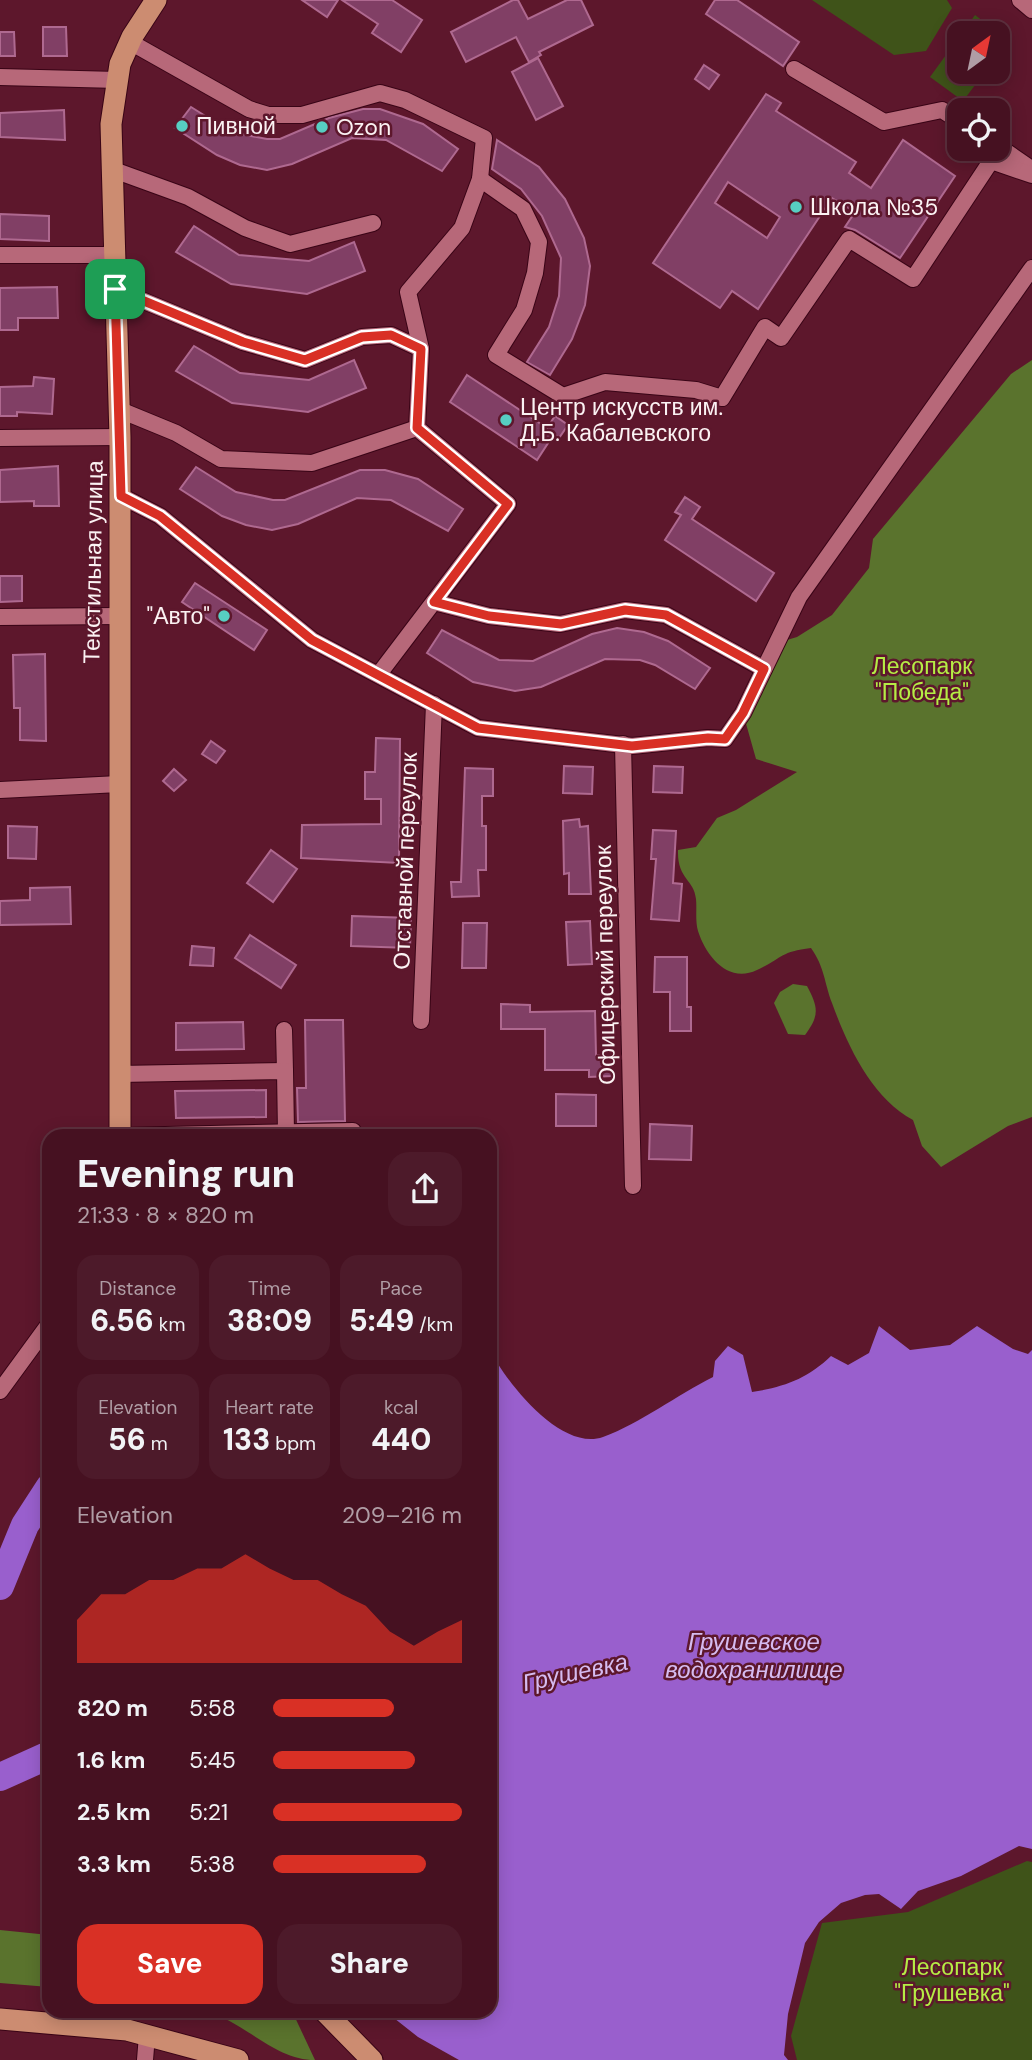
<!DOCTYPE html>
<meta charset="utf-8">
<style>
body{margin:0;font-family:"DM Sans",sans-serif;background:#4d1a2a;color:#f1f3f6;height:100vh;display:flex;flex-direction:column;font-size:26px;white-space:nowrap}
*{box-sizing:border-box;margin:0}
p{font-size:23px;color:#b09da5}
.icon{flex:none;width:38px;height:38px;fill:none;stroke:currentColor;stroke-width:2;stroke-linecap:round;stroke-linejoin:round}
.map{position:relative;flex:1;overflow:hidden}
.sheet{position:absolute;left:42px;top:1129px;width:455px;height:889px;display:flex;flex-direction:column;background:#461121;border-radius:21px;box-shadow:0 4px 18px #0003,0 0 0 2px #5e313f}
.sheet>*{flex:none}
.needle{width:46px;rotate:33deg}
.controls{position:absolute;left:947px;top:21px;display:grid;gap:14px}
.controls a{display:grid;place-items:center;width:63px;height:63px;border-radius:14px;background:#461121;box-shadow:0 4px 18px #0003,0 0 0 2px #5e313f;font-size:35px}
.pin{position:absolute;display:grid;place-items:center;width:60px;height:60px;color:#fff;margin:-30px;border-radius:14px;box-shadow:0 4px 10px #0006}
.round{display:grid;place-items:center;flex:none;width:74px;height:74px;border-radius:21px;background:#4d1a2a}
.overview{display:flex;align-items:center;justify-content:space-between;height:119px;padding:0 35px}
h1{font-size:38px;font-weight:800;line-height:52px}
.metrics{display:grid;grid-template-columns:repeat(3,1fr);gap:10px;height:119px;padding:7px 35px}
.metrics div{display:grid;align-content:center;border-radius:18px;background:#4d1a2a;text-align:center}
.metrics b{font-size:30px;font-weight:800}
.metrics small{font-size:19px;font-weight:400}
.metrics p{font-size:19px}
.chart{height:196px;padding:14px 35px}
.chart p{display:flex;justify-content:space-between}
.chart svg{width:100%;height:126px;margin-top:7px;fill:#d93025;opacity:.7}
.button{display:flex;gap:14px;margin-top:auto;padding:14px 35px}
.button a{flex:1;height:80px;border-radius:21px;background:#d93025;color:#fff;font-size:28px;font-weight:800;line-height:80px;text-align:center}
.button a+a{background:#4d1a2a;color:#f1f3f6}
ul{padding:0 35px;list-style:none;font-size:23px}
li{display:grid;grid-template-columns:112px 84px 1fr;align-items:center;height:52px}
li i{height:18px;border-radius:9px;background:#d93025}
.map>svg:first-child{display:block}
</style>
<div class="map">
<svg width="1032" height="2060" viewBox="0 0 1032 2060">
<rect width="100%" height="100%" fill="#5d172c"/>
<g fill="#3f5319">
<path d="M812,0H947L952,8L926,51L894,55Z"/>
<path d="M975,15L1008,40L998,55V33H962Z"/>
<path d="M959,37V72H985L963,101L930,77Z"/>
<path d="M1027,1861L1032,1862V2060H797L791,2036L822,1923L908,1912Z"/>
</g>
<g fill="#5a732d">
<path d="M1032,360V1117L1008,1126L941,1167L922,1146L913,1120C872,1098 848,1047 832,1003C824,982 825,968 811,948C779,952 783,958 757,970C728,984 706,956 698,931C695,921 697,909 696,899C694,879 677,879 678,850L696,847L717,818L736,810L797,772L756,759L743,713L777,643L797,637L832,615L869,568L873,539L1011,374Z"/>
<path d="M793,984L807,986C818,1007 820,1015 805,1035L788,1034L774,1003L780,992Z"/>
<path d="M0,1930L49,1935V1987L0,1983Z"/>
<path d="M205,2011H292L315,2060C274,2060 244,2021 205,2011Z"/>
</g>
<path fill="#995fcd" d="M879,1326L910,1350L950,1345L977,1326L1013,1349L1028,1354L1032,1350V1849L1019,1846L961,1876L918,1891L901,1909L879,1894L865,1895L841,1903L819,1922L805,1943L788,2014L784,2055L788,2060H459L418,2037L385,2011H490V1350C506,1382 561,1452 603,1437C641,1423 677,1395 713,1377L715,1361L728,1346L743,1355L752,1392C784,1387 807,1379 831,1356L848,1365L869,1353Z"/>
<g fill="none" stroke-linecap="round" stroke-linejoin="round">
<g stroke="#995fcd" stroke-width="28">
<path d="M0,1586L25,1525L49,1488"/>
<path d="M0,1777L49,1755"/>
</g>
</g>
<g fill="#813f65" stroke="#af6990" stroke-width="2" fill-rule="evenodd">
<path d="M302,0H338L327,17Z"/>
<path d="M342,0H392L422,20L401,52L372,33L378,24Z"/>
<path d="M513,0H518L528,19L567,0H581L593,25L539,52L541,55L529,62L516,37L466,62L451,32Z"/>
<path d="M715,0H737L799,42L783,66L706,14Z"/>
<path d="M43,27H66L67,56H43Z"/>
<path d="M0,32H14L15,56H0Z"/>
<path d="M538,58L563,106L536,120L512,72Z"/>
<path d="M704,65L719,75L709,89L695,79Z"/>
<path d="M766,94L781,103L776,111L856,162L849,173L871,188L903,140L955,176L900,258L855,230L845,227L855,212L832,198L758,309L732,291L720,308L653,263ZM728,182L780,217L767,238L715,203Z"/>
<path d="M191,107L231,132L267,139H280L329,118L363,109H380L423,124L458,149L442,171L386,140L352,138L292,164L267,170L240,165L217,155L175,128Z"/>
<path d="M64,110L65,140L0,137V113Z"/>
<path d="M497,140L539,167L565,199L584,238L590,266L585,305L572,339L550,375L527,362L549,327L559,296L561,258L542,216L521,189L492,169Z"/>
<path d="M0,214L49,216V241L0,239Z"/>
<path d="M194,226L239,255L309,261L354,242L365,271L307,294L231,284L176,252Z"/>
<path d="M57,287L58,318H18V330H0V288Z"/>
<path d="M194,346L240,373L309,380L354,360L366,388L308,412L232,403L176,371Z"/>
<path d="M467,375L547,428L555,416L568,425L559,438L554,434L537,460L450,402Z"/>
<path d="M34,377L54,379L52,414L17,412V416H0V387L33,386Z"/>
<path d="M58,466L59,506H34V501L0,502V470Z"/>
<path d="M196,467L236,492L273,500H285L360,470H385L418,479L463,509L448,531L391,500L357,498L298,524L272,530L246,525L222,516L180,489Z"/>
<path d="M685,497L700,507L692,519L774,573L756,601L665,540L681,515L675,512Z"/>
<path d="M0,576H22V601L0,602Z"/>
<path d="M195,583L267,630L254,650L182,602Z"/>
<path d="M617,628L644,632L668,641L710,668L695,689L655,665L640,660L605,659L541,687L515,691L473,682L427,653L442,630L499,660L533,661L592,634Z"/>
<path d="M45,654L46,741L20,740V708H14L13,655Z"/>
<path d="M376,738L400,739L399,863L301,858L302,825L381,824V799H365V772H375Z"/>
<path d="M211,741L225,751L216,763L202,754Z"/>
<path d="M564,766L593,767L592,794L563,793Z"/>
<path d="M654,766L683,767L682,793L653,792Z"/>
<path d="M465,768L493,769V796H482V826H486V870H478L479,896L452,897L451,882H461Z"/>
<path d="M174,769L186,780L174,791L163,781Z"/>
<path d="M579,819L580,827L588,826L591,894H569V873L564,874L563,821Z"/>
<path d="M8,826L37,827L36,859L8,858Z"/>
<path d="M653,830L676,831L673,883L682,884L679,921L651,919L656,859H651Z"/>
<path d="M271,850L297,869L273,902L247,883Z"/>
<path d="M70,887L71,924L0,925V901L30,900V888Z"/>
<path d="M352,916L411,918L410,948L351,946Z"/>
<path d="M590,921L592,964L568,965L566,922Z"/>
<path d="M463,923H487L486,968H462Z"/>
<path d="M250,935L296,965L281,988L235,958Z"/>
<path d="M192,946L214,948L213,966L190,965Z"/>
<path d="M655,957H687V1007H691V1031H670V992H654Z"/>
<path d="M501,1004L530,1005V1012L595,1011L596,1055H601V1063H612V1076L589,1077V1070H545V1029H501Z"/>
<path d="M305,1020H343L345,1121L298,1122L297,1088H306Z"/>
<path d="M243,1022L244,1049L176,1050V1023Z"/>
<path d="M266,1090V1117L176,1118L175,1091Z"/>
<path d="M556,1094L596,1095V1126H556Z"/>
<path d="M650,1124L692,1126L691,1160L649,1159Z"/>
</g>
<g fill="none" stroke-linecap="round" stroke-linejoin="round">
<g stroke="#390416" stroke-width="18">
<g id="minor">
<path d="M1020,0L1032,10"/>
<path d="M130,42L249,109L268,115H302L380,93L405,100L484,138L480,179L462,228L408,292L421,349L417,428L508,504L379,674"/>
<path d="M794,69L884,122L942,110L959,121"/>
<path d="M0,77L118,80"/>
<path d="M998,146L1030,168"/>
<path d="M111,169L188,197L245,228L290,244L373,223"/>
<path d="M480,179L523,209L539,242L535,273L524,310L496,355L563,396L605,382L696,390L722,398L765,327L781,338L849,239L913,279L991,161L1032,175"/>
<path d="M0,255H115"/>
<path d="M115,289L243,342L305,360L362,337L391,335L421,349"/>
<path d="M120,410L176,433L221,459L312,463L417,428"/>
<path d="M0,438L120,437"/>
<path d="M121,496L160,516L312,640L478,728L632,746L708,738L725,739L743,713L799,597L1032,268"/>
<path d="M434,602L489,616L560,624L625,610L666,615L764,669"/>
<path d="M0,617L118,616"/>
<path d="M623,744L633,1186"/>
<path d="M0,790L119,784"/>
<path d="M421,1021L434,704"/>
<path d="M284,1030L285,1071"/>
<path d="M119,1074L285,1071L286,1133"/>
<path d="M120,1136L353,1131"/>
<path d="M0,1391L49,1324"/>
<path d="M145,2060L147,2035"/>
</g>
</g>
<g stroke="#390416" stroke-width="23">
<g id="major">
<path d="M120,1136V437L111,124L120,64L132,37L156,0"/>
<path d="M324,2011L372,2060"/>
<path d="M0,2019L127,2030L238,2060"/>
</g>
</g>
<use href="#minor" stroke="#b76879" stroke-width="16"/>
<use href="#major" stroke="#cc8c71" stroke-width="21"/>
</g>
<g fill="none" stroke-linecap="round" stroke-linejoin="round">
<g stroke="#fff" stroke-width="14">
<path id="route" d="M115,289L243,342L305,360L362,337L391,335L421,349L417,428L508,504L434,602L489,616L561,624L625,610L666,615L764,669L743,713L725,739L708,738L632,746L478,728L312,640L160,516L121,496Z"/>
</g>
<use href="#route" stroke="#d93025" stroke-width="9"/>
</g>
<g fill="#57cec2" stroke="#5d172c" stroke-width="2.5">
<circle cx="182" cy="126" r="7"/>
<circle cx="322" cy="127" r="7"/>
<circle cx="796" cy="207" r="7"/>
<circle cx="506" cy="420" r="7"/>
<circle cx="224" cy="616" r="7"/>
</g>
<g text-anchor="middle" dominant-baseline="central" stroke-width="5" stroke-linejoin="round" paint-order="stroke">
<g font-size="23" fill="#fbf2f3" stroke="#5d172c" text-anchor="start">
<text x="196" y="126">Пивной</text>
<text x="336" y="127">Ozon</text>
<text x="810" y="207">Школа №35</text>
<text x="520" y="407">Центр искусств им.<tspan x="520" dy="26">Д.Б. Кабалевского</tspan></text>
<text x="210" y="616" text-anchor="end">"Авто"</text>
</g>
<g font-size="23" fill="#fbf2f3" stroke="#5d172c">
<text transform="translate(93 562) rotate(-89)">Текстильная улица</text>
<text transform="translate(405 861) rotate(-88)">Отставной переулок</text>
<text transform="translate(605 965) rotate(-91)">Офицерский переулок</text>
</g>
<g font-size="23" fill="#b5ed45" stroke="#5d172c">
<text x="922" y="666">Лесопарк<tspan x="922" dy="26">"Победа"</tspan></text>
<text x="952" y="1967">Лесопарк<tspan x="952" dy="26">"Грушевка"</tspan></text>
</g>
<g font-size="24" font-style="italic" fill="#d5bbf1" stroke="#5d172c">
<text x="754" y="1641">Грушевское<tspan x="754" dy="28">водохранилище</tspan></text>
<text transform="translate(575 1672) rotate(-12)">Грушевка</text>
</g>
</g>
</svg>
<div class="controls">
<a><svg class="needle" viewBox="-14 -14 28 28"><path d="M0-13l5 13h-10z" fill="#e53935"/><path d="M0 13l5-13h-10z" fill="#b09da5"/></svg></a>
<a><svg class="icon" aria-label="locate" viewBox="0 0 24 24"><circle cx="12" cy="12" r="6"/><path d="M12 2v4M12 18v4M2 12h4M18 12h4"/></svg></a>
</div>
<div class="pin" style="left:115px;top:289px;background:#1e9e55"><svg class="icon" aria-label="arrive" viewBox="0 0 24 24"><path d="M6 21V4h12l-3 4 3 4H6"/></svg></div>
<section class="sheet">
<div class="overview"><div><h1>Evening run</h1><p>21:33 · 8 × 820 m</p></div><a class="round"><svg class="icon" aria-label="share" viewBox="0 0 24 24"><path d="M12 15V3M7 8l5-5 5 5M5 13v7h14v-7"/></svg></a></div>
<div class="metrics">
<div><p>Distance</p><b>6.56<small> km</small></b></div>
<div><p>Time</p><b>38:09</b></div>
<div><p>Pace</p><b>5:49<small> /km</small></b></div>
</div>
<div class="metrics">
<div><p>Elevation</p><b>56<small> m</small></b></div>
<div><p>Heart rate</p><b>133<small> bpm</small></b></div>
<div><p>kcal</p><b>440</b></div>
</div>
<div class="chart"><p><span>Elevation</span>209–216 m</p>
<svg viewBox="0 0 160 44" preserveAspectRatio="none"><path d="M0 44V29L10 20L20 20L30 15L40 15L50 11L60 11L70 6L80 11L90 15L100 15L110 20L120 24L130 33L140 38L150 33L160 29V44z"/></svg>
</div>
<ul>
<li><b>820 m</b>5:58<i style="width:64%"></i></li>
<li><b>1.6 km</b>5:45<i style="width:75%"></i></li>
<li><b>2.5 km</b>5:21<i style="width:100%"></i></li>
<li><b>3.3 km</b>5:38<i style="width:81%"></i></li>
</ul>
<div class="button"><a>Save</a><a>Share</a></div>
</section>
</div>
